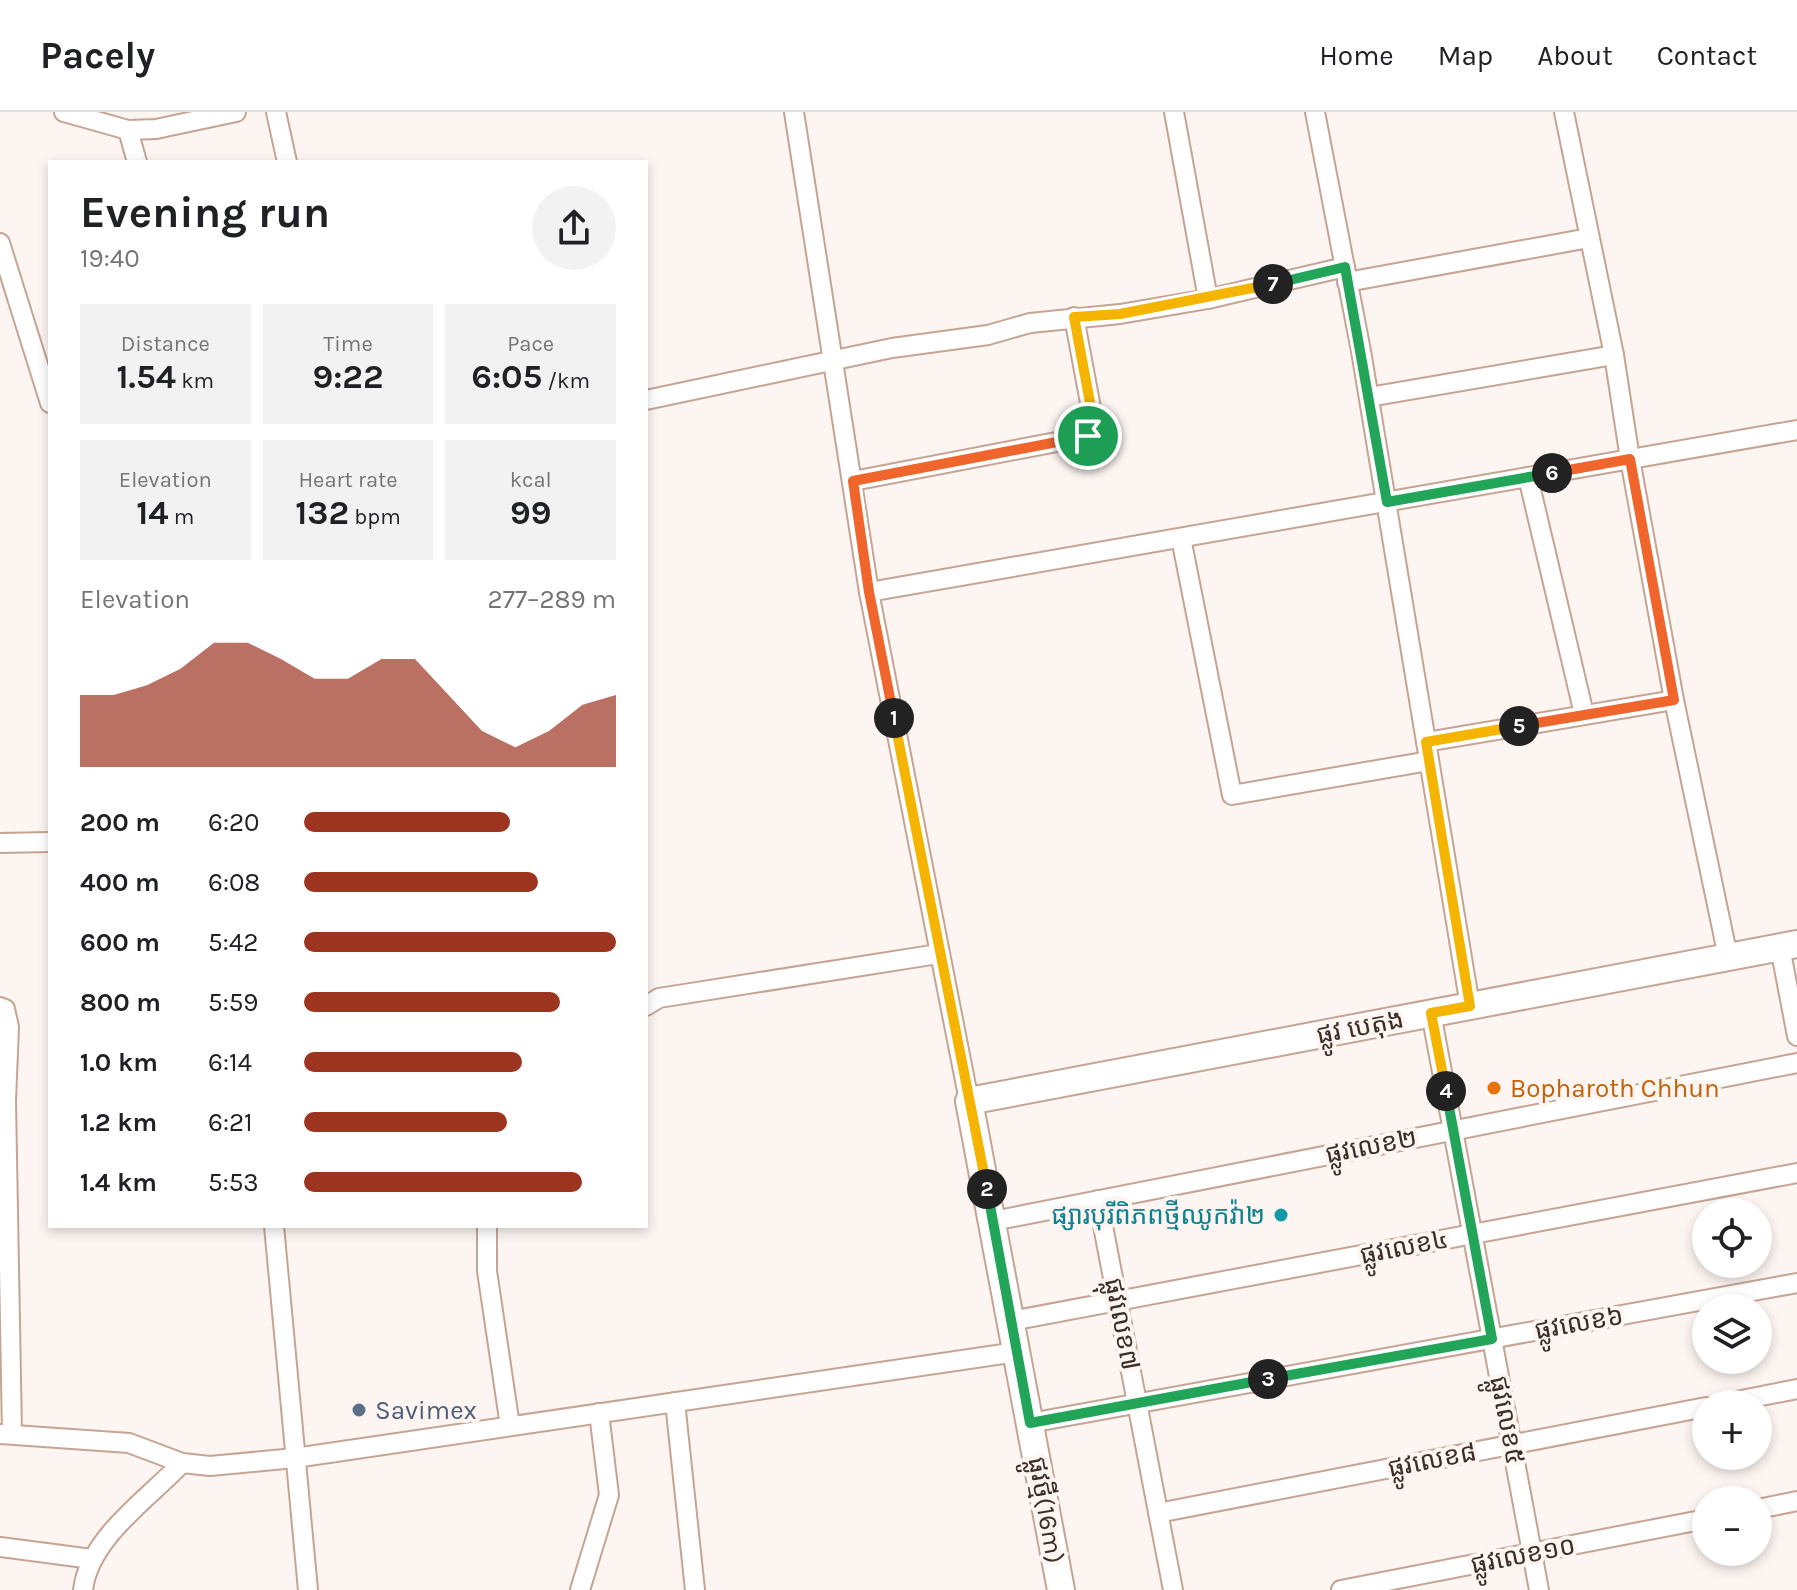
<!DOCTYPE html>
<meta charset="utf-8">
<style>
body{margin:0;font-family:Karla,"Noto Sans Khmer",sans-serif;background:#f2f2f2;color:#202124;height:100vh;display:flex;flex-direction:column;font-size:30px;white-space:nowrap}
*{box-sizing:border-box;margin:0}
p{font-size:26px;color:#757577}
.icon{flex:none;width:44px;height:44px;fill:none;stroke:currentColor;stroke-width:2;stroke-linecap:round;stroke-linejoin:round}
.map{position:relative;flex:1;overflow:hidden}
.panel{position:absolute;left:48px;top:48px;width:600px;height:1068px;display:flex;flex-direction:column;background:#fff;border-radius:0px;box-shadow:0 4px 12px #0003}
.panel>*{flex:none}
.controls{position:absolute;left:1692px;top:1086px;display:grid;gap:16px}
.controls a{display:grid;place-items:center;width:80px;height:80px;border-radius:50%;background:#fff;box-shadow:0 4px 12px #0003;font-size:40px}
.pin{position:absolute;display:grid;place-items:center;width:68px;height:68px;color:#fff;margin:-34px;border:4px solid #fff;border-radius:50%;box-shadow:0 2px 8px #0007}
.km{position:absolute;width:40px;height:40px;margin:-20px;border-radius:50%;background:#222;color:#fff;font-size:22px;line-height:40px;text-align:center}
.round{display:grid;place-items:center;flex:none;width:84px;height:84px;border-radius:42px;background:#f2f2f2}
.headline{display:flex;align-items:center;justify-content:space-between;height:136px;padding:0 32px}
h1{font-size:44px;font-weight:700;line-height:60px}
.stats{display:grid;grid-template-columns:repeat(3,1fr);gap:12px;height:136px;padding:8px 32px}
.stats div{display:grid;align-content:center;border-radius:0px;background:#f2f2f2;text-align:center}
.stats b{font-size:34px;font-weight:700}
.stats small{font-size:22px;font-weight:400}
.stats p{font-size:22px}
.chart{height:224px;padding:16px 32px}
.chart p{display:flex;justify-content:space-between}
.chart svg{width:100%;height:144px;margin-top:8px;fill:#9d3420;opacity:.7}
ul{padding:0 32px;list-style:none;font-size:26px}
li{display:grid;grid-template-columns:128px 96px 1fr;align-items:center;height:60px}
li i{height:20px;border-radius:10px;background:#9d3420}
header{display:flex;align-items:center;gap:48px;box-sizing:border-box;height:112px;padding:0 40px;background:#fff;border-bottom:2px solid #e0e0e0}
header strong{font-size:38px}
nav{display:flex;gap:44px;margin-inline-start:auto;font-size:28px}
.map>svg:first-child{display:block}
</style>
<header>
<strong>Pacely</strong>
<nav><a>Home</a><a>Map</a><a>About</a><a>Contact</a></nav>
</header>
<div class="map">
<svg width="1797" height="1478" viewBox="0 0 1797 1478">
<rect width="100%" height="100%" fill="#fcf5f1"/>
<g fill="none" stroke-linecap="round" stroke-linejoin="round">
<g stroke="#c6a493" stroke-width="22">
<g id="street">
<path d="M64,0L128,18L156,17L236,0"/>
<path d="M276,0L287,50"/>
<path d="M794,0L869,480L969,989"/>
<path d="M1174,0L1208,187"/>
<path d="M1315,0L1361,239L1470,894"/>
<path d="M1564,0L1614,243L1630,347L1674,588L1728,845"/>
<path d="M128,18L137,50"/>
<path d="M0,131L50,291"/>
<path d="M1347,170L1589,126"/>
<path d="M1369,285L1614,243"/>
<path d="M646,288L892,236L988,223L1030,211L1120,202L1208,187L1345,155"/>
<path d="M1528,365L1584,602"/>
<path d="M853,369L1088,324L1094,312L1074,205"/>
<path d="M1181,426L1232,683L1429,649"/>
<path d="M869,480L1797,318"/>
<path d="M1426,630L1674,588"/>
<path d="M0,731L50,730"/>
<path d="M1780,835L1797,924"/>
<path d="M646,894L659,886L938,842"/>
<path d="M0,895L5,897L9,915L6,989L12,1322"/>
<path d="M1431,901L1539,1478"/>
<path d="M1098,1088L1173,1478"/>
<path d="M993,1109L1797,951"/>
<path d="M274,1114L308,1478"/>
<path d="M487,1114V1159L510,1314"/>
<path d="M1011,1209L1797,1061"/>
<path d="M675,1290L695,1478"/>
<path d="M1721,1292L1797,1277"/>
<path d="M1030,1311L1797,1171"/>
<path d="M0,1322L129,1331L182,1351L210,1354L295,1346L1017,1240"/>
<path d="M1758,1397L1797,1389"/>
<path d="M1158,1401L1706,1295"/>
<path d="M0,1435L92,1447"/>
<path d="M83,1478C89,1426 148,1387 182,1351"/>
<path d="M580,1478L609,1383L599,1301"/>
<path d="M1341,1478L1706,1407"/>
</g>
</g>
<g stroke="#c6a493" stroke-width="30">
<path id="secondary" d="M1061,1478L969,989L1797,832"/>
</g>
<use href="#street" stroke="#fff" stroke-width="18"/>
<use href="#secondary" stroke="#fff" stroke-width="26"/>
</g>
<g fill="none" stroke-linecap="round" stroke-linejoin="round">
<g stroke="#fff" stroke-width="16">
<path id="split-1" d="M894,606L869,480L853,369L1088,324"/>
</g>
<g stroke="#fff" stroke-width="16">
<path id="split-2" d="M894,606L987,1077"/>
</g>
<g stroke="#fff" stroke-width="16">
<path id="split-3" d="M987,1077L1030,1311L1268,1267"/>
</g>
<g stroke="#fff" stroke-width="16">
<path id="split-4" d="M1268,1267L1492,1227L1446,979"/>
</g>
<g stroke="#fff" stroke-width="16">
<path id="split-5" d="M1446,979L1431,901L1470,894L1426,630L1519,614"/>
</g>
<g stroke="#fff" stroke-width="16">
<path id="split-6" d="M1519,614L1674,588L1630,347L1552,361"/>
</g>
<g stroke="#fff" stroke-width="16">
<path id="split-7" d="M1273,172L1345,155L1387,390L1552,361"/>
</g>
<g stroke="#fff" stroke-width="16">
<path id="split-8" d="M1088,324L1094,312L1074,205L1120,202L1273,172"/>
</g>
<use href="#split-1" stroke="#f0652b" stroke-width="10"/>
<use href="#split-2" stroke="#f5b400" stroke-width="10"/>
<use href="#split-3" stroke="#22a559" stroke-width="10"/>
<use href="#split-4" stroke="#22a559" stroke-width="10"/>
<use href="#split-5" stroke="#f5b400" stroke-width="10"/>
<use href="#split-6" stroke="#f0652b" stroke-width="10"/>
<use href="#split-7" stroke="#22a559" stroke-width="10"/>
<use href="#split-8" stroke="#f5b400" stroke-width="10"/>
</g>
<circle fill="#e8710a" stroke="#fcf5f1" stroke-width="3" cx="1494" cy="976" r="8"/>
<circle fill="#0f9aa8" stroke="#fcf5f1" stroke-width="3" cx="1281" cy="1103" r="8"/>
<circle fill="#5c6f8a" stroke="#fcf5f1" stroke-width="3" cx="359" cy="1298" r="8"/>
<g text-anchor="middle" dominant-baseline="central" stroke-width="8" stroke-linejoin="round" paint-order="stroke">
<g font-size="26" fill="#3c2e27" stroke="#fcf5f1">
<text transform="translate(1360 915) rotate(-11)">ផ្លូវ បេតុង</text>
<text transform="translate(1371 1034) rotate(-11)">ផ្លូវលេខ២</text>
<text transform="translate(1404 1135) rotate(-11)">ផ្លូវលេខ៤</text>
<text transform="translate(1579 1211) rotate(-10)">ផ្លូវលេខ៦</text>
<text transform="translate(1122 1212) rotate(79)">ផ្លុវលេខ៧</text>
<text transform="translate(1507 1308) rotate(79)">ផ្លូវលេខ៥</text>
<text transform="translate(1432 1348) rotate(-11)">ផ្លូវលេខ៨</text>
<text transform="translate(1046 1398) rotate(80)">ផ្លូវថ្មី(16m)</text>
<text transform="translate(1523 1443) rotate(-11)">ផ្លូវលេខ១០</text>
</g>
<g font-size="26" fill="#c56008" stroke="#fcf5f1" text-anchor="start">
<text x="1510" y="976">Bopharoth Chhun</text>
</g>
<g font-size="26" fill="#0d838f" stroke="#fcf5f1" text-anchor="end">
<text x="1265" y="1103">ផ្សារបុរីពិភពថ្មីឈូកវ៉ា២</text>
</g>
<g font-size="26" fill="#4e5e75" stroke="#fcf5f1" text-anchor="start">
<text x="375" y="1298">Savimex</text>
</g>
</g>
</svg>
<div class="controls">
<a><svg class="icon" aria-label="locate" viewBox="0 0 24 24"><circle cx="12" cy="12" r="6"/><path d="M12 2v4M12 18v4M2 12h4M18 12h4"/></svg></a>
<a><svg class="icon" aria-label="layers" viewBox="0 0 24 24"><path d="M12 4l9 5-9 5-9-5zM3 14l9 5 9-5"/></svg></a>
<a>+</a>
<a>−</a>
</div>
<div class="pin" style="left:1088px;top:324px;background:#1e9e55"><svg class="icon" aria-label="arrive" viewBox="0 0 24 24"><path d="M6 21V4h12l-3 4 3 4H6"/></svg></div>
<b class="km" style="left:894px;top:606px">1</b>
<b class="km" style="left:987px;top:1077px">2</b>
<b class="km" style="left:1268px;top:1267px">3</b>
<b class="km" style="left:1446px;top:979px">4</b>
<b class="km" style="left:1519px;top:614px">5</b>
<b class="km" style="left:1552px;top:361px">6</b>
<b class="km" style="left:1273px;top:172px">7</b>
<section class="panel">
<div class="headline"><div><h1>Evening run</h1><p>19:40</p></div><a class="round"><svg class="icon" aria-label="share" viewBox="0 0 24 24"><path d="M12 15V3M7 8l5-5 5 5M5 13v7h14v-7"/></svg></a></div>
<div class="stats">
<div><p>Distance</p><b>1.54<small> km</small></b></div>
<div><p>Time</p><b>9:22</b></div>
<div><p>Pace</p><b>6:05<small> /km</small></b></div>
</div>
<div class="stats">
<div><p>Elevation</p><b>14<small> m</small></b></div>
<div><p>Heart rate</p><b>132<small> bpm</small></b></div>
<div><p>kcal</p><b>99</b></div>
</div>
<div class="chart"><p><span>Elevation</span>277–289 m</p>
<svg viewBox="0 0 160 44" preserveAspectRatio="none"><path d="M0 44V22L10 22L20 19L30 14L40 6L50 6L60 11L70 17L80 17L90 11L100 11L110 22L120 33L130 38L140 33L150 25L160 22V44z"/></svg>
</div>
<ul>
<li><b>200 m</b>6:20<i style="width:66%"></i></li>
<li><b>400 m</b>6:08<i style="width:75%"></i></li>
<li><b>600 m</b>5:42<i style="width:100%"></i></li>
<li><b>800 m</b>5:59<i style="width:82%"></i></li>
<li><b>1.0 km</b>6:14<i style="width:70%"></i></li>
<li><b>1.2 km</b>6:21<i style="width:65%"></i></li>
<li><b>1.4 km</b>5:53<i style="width:89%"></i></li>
</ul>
</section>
</div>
